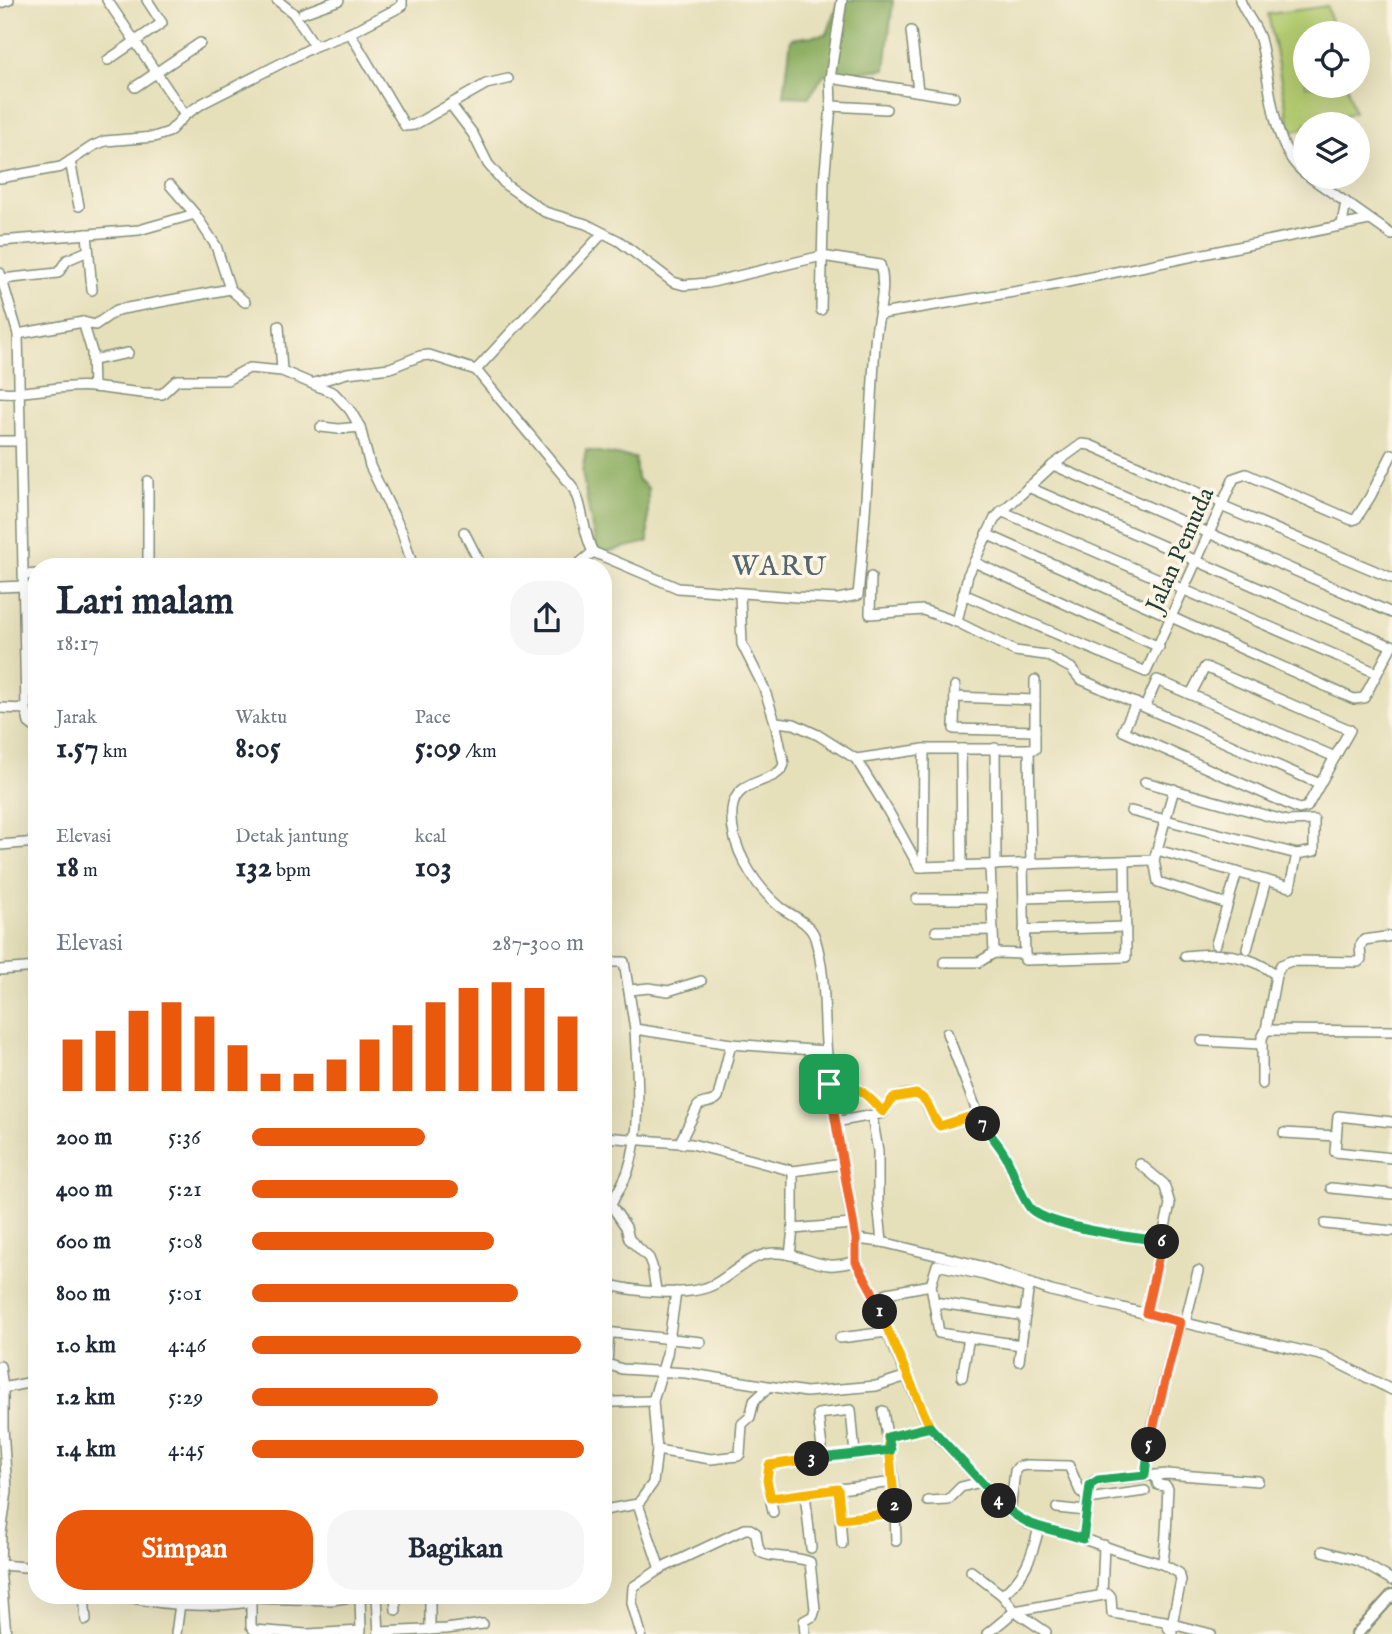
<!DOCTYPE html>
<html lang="id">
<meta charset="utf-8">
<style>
body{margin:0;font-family:"IM FELL English",serif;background:#f6f6f7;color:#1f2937;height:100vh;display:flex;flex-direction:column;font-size:26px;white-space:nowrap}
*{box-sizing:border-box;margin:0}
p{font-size:23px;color:#747a83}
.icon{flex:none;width:38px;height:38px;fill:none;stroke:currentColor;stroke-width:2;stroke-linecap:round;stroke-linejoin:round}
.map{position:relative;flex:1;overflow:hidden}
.side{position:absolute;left:28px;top:558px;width:584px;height:1046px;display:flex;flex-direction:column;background:#fff;border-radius:28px;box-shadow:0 7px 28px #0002}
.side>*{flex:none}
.buttons{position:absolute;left:1293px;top:21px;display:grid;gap:14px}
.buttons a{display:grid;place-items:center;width:77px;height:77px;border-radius:50%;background:#fff;box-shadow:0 7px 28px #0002;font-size:35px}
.pin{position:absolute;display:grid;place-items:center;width:60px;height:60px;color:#fff;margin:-30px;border-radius:14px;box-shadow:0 4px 10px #0006}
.km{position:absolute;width:35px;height:35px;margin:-18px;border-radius:50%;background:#222;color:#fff;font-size:19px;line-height:35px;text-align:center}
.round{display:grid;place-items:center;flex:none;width:74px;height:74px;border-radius:28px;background:#f6f6f7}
.head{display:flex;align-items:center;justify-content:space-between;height:119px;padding:0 28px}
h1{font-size:38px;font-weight:800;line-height:52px}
.stats{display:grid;grid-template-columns:repeat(3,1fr);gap:10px;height:119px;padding:7px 28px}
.stats div{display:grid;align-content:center}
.stats b{font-size:30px;font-weight:800}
.stats small{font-size:19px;font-weight:400}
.stats p{font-size:19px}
.chart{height:196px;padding:14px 28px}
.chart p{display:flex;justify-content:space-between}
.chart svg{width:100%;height:126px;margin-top:7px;stroke:#ea580c;stroke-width:6}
.button{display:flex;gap:14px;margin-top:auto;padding:14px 28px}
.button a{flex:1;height:80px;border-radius:28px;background:#ea580c;color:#fff;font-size:28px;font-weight:800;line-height:80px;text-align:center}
.button a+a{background:#f6f6f7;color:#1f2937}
ul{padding:0 28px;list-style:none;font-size:23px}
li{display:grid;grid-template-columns:112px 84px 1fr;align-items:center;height:52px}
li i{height:18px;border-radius:9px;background:#ea580c}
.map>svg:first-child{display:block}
</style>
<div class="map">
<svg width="1392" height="1634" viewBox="0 0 1392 1634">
<rect width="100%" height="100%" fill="#fcf5e5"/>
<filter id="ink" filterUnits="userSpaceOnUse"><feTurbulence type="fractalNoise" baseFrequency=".0143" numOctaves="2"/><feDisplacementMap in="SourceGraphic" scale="14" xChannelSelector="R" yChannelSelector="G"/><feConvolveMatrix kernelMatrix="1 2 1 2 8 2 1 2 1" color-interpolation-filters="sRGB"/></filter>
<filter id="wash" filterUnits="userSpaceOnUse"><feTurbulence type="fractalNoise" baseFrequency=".00686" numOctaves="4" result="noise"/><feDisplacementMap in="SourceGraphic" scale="28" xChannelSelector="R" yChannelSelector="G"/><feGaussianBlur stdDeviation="1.57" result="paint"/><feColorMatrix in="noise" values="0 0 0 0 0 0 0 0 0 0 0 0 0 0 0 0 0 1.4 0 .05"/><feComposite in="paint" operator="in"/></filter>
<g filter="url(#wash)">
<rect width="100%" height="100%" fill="#e5dfba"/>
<path fill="#b2ca6f" stroke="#688452" stroke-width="2" d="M1327,6L1334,33H1306V86H1347L1354,112L1317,124H1306L1305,128L1291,132L1268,14Z"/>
<g fill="#8dae62" stroke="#56764b" stroke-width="2">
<path d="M840,0H893L885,69L824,75L809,97L784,96L791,39L827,34Z"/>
<path d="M586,450L635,458L637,479L648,488V542L597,554L582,472Z"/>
</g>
</g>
<g filter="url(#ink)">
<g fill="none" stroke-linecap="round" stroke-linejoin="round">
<g stroke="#828e77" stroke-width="12">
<g id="minor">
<path d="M107,0L185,115"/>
<path d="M277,0L293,13L315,46"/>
<path d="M1240,0C1245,14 1256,25 1260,39C1271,79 1270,149 1306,174"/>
<path d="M0,3L9,0"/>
<path d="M303,13L339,0"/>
<path d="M911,31L918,91"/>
<path d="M350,33L405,126L414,125L486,84L508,79"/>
<path d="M108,60L162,23L147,0"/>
<path d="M830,78L954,97"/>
<path d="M135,87L200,43"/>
<path d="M451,105L473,134L488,164L506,185L545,212L586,224L619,241L673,282L684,285L708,283L822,256L880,265C888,291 876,318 875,344C870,428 867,511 858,595L838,599L796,597L678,588L593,552C582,531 584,506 572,486L476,370"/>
<path d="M831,106L886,109"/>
<path d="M70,161L79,206"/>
<path d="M1310,177L1392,235"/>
<path d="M0,178L61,167L93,146L105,141L154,137L169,132L185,115L203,103L315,46L350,33L402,6V0"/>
<path d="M195,214L216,246L230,289L245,302"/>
<path d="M1342,224L1346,202"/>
<path d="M87,234L92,290"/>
<path d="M0,241L139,230L195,214L170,185"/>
<path d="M0,273L18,334L26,709L29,723L37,729"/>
<path d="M2,279L58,273L67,260L88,251"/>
<path d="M821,310L824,182L831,106L830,78L842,0"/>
<path d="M881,314L1043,287L1369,220"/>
<path d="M83,322L92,352L93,387"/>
<path d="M279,326L282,371"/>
<path d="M18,334L83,322L95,325L117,310L230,289"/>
<path d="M93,360L128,353"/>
<path d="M314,383L347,373L390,368L420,356L429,355L476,370L603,233"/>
<path d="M0,392C31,395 61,384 92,387C115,389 138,394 162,394L177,380H227L249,368L282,371L334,393L350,410L360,427L370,466L402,532L413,567"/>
<path d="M321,427L339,429L360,427"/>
<path d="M0,441H20"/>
<path d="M1053,465L1392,613"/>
<path d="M1028,487L1391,646"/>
<path d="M1221,506L1392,578"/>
<path d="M1001,511L1377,673"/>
<path d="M464,532L482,567"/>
<path d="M986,534L1354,699L1364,698L1392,645"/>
<path d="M974,562L1159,647"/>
<path d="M125,567L148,565V481"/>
<path d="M575,567L593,552"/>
<path d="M25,575L37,574"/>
<path d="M871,577L870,614L923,610L957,622L1015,651L1046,655L1071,668L1080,679L1320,784"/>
<path d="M0,587L25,586"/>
<path d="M963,594L1146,672L1234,478L1246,474L1352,520L1356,519L1370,497L1392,454"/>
<path d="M740,595L742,644L764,688L775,722L784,764C778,785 735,776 732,810C729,846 754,885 780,907C792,916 811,923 815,938C827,977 823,1016 827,1055C830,1092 837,1129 843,1166C847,1190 850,1215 856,1239V1262L872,1291L887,1332L926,1420L936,1435L1010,1512L1028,1524L1066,1533L1121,1552L1162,1564L1179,1573L1181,1580L1172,1624V1634"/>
<path d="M957,622L968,575L995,518L1053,465L1082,444L1090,445L1222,503"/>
<path d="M955,686L954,729L1035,731"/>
<path d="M955,697L1035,700"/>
<path d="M1136,703L1123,731L1299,809L1307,807L1350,730L1205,667L1191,694"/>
<path d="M1145,707L1157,680L1335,757"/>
<path d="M0,708L26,709"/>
<path d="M775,722L794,724L818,735L856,759L887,809L919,867L1154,860L1174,789"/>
<path d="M995,748L996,865"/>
<path d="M961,749L962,866"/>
<path d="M1029,749H1035V680"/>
<path d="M856,759L924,749H1029L1031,864"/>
<path d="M1131,811L1297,854L1314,851V820L1287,821L1145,782"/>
<path d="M0,845L37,842"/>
<path d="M1157,850L1290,887L1297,854"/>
<path d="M1154,860L1158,882L1227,904"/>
<path d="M1023,864L1025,960L1126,957L1125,861"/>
<path d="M990,865L994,953"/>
<path d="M923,867L924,749"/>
<path d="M1024,898L1125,895"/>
<path d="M917,899H992"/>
<path d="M1024,930L1126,927"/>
<path d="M936,931L993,930"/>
<path d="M1216,944L1237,872"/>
<path d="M1247,949L1266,880"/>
<path d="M1185,956C1218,952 1249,953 1276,975"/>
<path d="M604,962H624L635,1029L731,1044L826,1051"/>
<path d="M944,962H979L994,953L1025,954"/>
<path d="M0,970L37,967"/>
<path d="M630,990L649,988L668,991L701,981"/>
<path d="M635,1029C637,1075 643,1126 628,1171C624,1183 616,1193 611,1205L626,1227L629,1239L649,1258L652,1266L656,1290"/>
<path d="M1266,1030L1392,1031"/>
<path d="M1202,1041L1262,1044"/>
<path d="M829,1084C859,1083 864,1092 883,1113"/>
<path d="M1262,1084V1038L1266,1030L1276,975L1281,965L1291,961L1358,962L1361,959L1360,946L1364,940L1392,936"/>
<path d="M978,1114C986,1129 997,1140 1005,1155C1014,1170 1019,1197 1031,1209C1048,1227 1136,1238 1163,1241"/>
<path d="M872,1116L878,1151V1202L882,1242"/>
<path d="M835,1122L879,1114L883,1113L893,1098C933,1084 921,1108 940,1126L978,1114L947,1033"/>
<path d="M1392,1122L1338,1116L1335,1152L1392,1158"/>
<path d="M1284,1133L1336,1136"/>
<path d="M604,1137L692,1144L793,1171L843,1164"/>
<path d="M680,1142L698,1106C704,1101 713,1104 718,1097L731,1044"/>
<path d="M1140,1164L1164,1184L1170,1204L1146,1313"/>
<path d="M1331,1188L1392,1194"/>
<path d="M1325,1224L1392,1231"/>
<path d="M793,1229L852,1224"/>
<path d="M856,1239L882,1242L981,1266L1051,1291L1324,1356L1392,1390"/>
<path d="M790,1255L793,1229V1171"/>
<path d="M604,1283C631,1292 689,1298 715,1284C732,1274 746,1259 766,1254C788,1249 808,1263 829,1265C838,1266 847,1263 856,1262"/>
<path d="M887,1293L931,1285"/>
<path d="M934,1302L1025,1316"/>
<path d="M1185,1323L1198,1271"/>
<path d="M605,1332L701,1342"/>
<path d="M609,1332L607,1364L622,1369L686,1373L806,1392L876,1386L907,1376"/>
<path d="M840,1338L887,1332"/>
<path d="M1021,1345L939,1333L931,1285L937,1265L984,1275L1029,1289"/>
<path d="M1019,1361L1029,1284"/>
<path d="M0,1366L3,1388V1427L7,1491L1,1534L0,1569L6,1634"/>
<path d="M962,1377L969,1337"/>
<path d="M3,1388L37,1381"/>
<path d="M604,1405L614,1402L653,1401"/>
<path d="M883,1411L894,1482L896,1541"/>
<path d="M889,1437L930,1427"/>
<path d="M657,1450L711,1459L738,1456L740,1454L742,1424L750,1417L754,1401L769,1387"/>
<path d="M823,1457L818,1414L851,1410L855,1454"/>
<path d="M1155,1475L1158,1485L1166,1486L1168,1489C1166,1515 1168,1539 1162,1564"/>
<path d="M1145,1476L1150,1435L1180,1322"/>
<path d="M838,1489L842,1544"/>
<path d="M805,1493L811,1548"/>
<path d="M771,1498L894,1482"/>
<path d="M928,1501L948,1500L961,1487L981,1482"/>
<path d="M638,1504L660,1569"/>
<path d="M1057,1508L1086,1511"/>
<path d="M604,1510L638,1504L653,1483L657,1450L653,1401L667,1354L676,1292"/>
<path d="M773,1512L767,1480L769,1465L891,1450"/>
<path d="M1010,1512L1015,1471L1018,1467L1026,1465L1069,1466L1080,1491L1088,1499L1145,1491"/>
<path d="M841,1519L895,1513"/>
<path d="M1039,1527C1033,1554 1025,1577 1002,1595L1015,1611L1046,1632"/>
<path d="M1083,1539L1088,1488L1094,1481L1167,1474L1258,1481"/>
<path d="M1323,1551L1359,1561L1392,1580"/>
<path d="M1,1565L37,1568"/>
<path d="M971,1571L1002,1595"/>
<path d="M1102,1595L1104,1545"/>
<path d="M84,1596L86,1620"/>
<path d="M125,1596C166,1607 209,1607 251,1602"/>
<path d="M377,1596L379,1634"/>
<path d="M395,1596L396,1610"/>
<path d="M430,1596V1630"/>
<path d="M251,1598L331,1600L359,1596"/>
<path d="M251,1598V1626L254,1630L306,1634"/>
<path d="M1172,1624L1211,1634"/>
<path d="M379,1632L446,1629L483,1624"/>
<path d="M176,1634L180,1604"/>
<path d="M308,1634L361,1631L360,1596"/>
<path d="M641,1634L632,1603L633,1587L660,1569L745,1529H750L756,1533C757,1538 757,1546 760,1551C763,1558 800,1556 810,1562L815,1609L813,1616L804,1621L805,1634"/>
<path d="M987,1634L1015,1611L1109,1594L1111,1597L1112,1613L1165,1621L1169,1629"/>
</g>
</g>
<g stroke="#828e77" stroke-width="14">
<path id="tertiary" d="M1357,1634L1392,1595"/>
</g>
<use href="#minor" stroke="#fff" stroke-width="9"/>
<use href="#tertiary" stroke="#fff" stroke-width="10"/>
</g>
</g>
<g fill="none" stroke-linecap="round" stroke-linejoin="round" filter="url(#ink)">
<g stroke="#fff" stroke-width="14">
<path id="split-1" d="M829,1084L856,1239V1262L872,1291L880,1312"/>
</g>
<g stroke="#fff" stroke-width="14">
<path id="split-2" d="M880,1312L930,1427L888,1437L895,1506"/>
</g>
<g stroke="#fff" stroke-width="14">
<path id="split-3" d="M812,1459L769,1465L767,1480L771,1498L838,1489L841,1519L895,1513V1506"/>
</g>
<g stroke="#fff" stroke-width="14">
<path id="split-4" d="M812,1459L891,1450L888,1437L930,1427L999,1501"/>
</g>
<g stroke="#fff" stroke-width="14">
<path id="split-5" d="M999,1501C1028,1531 1047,1526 1083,1539L1090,1485L1098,1480L1145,1475L1149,1445"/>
</g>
<g stroke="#fff" stroke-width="14">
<path id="split-6" d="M1149,1445L1180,1322L1146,1313L1162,1242"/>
</g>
<g stroke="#fff" stroke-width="14">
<path id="split-7" d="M983,1124C990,1135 999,1144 1005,1155C1014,1170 1020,1197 1031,1209C1049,1227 1136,1238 1163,1241L1162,1242"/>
</g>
<g stroke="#fff" stroke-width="14">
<path id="split-8" d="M829,1084C859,1084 864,1092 883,1112L893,1098L916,1094C931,1100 930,1117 940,1126L978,1114L983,1124"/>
</g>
<use href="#split-1" stroke="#f0652b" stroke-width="9"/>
<use href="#split-2" stroke="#f5b400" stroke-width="9"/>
<use href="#split-3" stroke="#f5b400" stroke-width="9"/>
<use href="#split-4" stroke="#22a559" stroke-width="9"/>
<use href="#split-5" stroke="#22a559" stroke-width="9"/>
<use href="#split-6" stroke="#f0652b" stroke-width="9"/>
<use href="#split-7" stroke="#22a559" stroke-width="9"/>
<use href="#split-8" stroke="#f5b400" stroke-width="9"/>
</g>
<g text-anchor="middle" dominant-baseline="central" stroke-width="7" stroke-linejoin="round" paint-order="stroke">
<g font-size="24" fill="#1f3d34" stroke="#fcf5e5">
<text transform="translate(1181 550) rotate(-66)">Jalan Pemuda</text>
</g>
<g font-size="28" letter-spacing="2" fill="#54656f" stroke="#fcf5e5">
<text x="780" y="567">WARU</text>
</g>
</g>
</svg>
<div class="buttons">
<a><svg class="icon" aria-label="locate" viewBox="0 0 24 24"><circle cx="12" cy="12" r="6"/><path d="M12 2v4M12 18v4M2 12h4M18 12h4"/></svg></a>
<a><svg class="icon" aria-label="layers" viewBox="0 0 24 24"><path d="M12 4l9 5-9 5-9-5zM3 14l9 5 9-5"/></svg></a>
</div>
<div class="pin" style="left:829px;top:1084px;background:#1e9e55"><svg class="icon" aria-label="arrive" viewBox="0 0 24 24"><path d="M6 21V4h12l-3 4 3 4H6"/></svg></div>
<b class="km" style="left:880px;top:1312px">1</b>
<b class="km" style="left:895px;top:1506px">2</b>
<b class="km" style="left:812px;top:1459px">3</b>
<b class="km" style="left:999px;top:1501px">4</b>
<b class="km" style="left:1149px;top:1445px">5</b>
<b class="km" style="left:1162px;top:1242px">6</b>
<b class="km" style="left:983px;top:1124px">7</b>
<section class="side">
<div class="head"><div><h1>Lari malam</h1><p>18:17</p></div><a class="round"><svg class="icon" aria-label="share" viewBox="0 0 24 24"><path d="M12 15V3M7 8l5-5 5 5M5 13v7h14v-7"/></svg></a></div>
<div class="stats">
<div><p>Jarak</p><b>1.57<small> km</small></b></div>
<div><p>Waktu</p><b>8:05</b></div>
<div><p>Pace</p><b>5:09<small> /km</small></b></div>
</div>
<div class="stats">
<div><p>Elevasi</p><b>18<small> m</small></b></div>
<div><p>Detak jantung</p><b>132<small> bpm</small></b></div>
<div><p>kcal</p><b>103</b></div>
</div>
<div class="chart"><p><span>Elevasi</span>287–300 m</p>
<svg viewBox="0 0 160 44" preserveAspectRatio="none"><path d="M5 44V26M15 44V23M25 44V16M35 44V13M45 44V18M55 44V28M65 44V38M75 44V38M85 44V33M95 44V26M105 44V21M115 44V13M125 44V8M135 44V6M145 44V8M155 44V18"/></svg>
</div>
<ul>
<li><b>200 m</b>5:36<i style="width:52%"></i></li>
<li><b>400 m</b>5:21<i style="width:62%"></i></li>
<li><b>600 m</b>5:08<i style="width:73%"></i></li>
<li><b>800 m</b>5:01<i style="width:80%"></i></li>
<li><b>1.0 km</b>4:46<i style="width:99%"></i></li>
<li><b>1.2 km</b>5:29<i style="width:56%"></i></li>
<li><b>1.4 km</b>4:45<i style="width:100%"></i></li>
</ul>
<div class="button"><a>Simpan</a><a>Bagikan</a></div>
</section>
</div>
